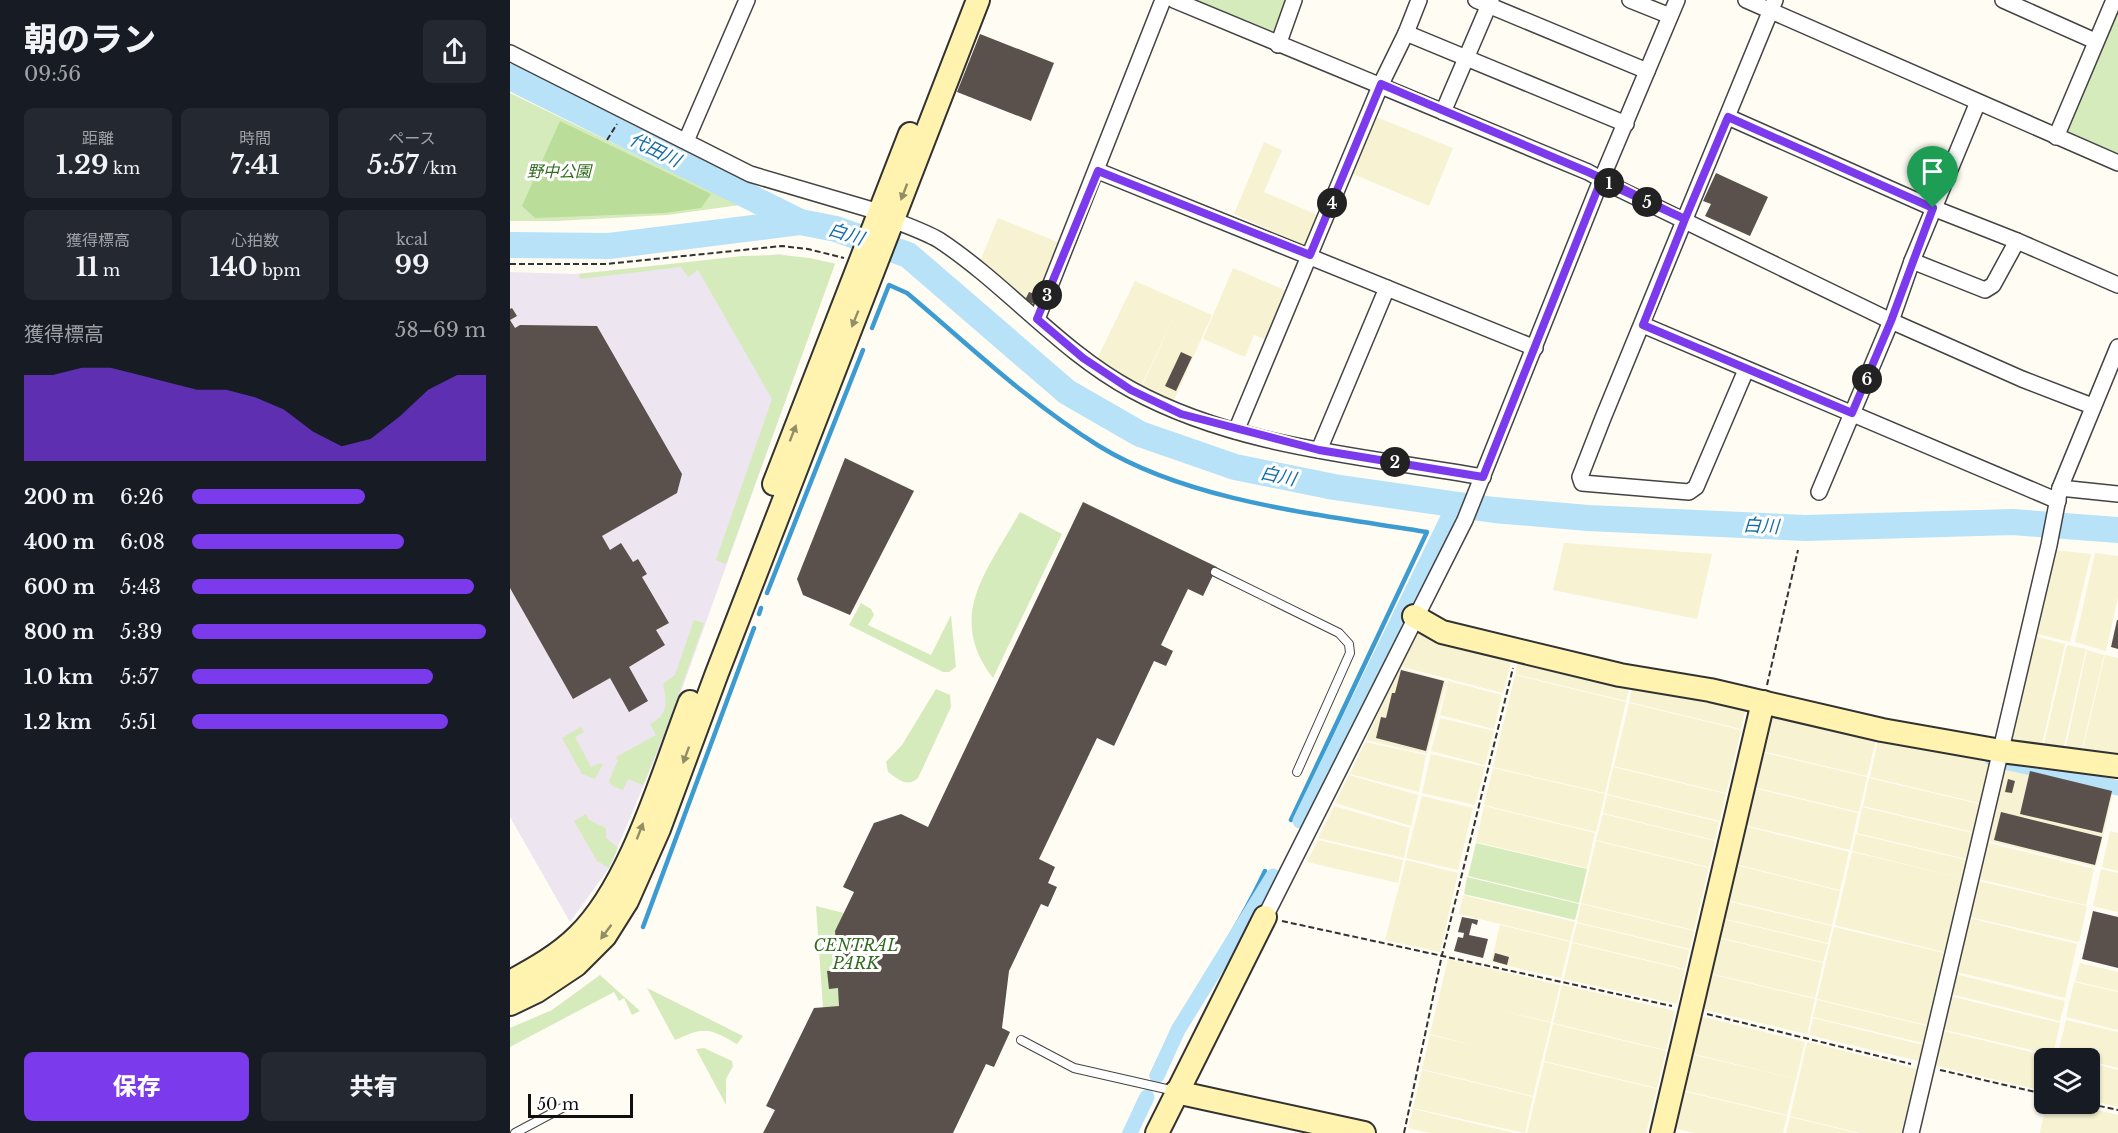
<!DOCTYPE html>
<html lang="ja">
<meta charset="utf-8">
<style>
body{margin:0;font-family:"Libre Baskerville","Noto Sans JP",serif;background:#242831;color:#f1f3f6;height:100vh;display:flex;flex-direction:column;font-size:22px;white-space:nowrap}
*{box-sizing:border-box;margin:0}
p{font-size:20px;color:#9ea1a6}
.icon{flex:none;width:33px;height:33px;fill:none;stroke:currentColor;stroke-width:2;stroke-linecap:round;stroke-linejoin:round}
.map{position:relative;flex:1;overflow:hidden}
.sheet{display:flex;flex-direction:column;background:#171b24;width:510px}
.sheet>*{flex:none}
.tools{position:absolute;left:1524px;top:1048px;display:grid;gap:12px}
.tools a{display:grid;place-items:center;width:66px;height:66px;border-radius:9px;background:#171b24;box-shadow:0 2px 4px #0004;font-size:30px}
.scale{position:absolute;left:18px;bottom:15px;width:105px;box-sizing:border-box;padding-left:6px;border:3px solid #101010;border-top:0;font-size:16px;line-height:21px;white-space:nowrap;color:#101010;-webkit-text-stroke:4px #fff;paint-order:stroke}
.pin{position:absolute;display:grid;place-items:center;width:51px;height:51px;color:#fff;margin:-62px -26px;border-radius:50% 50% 50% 0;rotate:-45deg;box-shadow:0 0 6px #0007}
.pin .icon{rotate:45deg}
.km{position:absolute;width:30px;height:30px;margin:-15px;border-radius:50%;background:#222;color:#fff;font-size:16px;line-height:30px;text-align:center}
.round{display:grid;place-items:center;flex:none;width:63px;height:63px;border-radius:9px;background:#242831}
.overview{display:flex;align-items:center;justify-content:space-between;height:102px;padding:0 24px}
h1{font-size:33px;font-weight:800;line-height:45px}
.figures{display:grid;grid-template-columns:repeat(3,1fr);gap:9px;height:102px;padding:6px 24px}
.figures div{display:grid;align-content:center;border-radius:9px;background:#242831;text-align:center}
.figures b{font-size:26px;font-weight:800}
.figures small{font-size:16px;font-weight:400}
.figures p{font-size:16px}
.chart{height:168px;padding:12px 24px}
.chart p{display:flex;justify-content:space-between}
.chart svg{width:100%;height:108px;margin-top:6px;fill:#7c3aed;opacity:.7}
.action{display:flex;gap:12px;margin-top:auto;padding:12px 24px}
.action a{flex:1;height:69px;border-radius:9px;background:#7c3aed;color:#fff;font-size:24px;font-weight:800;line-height:69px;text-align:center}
.action a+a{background:#242831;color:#f1f3f6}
ul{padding:0 24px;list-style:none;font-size:20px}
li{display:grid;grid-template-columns:96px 72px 1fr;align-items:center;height:45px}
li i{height:15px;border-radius:8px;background:#7c3aed}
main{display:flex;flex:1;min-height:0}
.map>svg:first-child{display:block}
</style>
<main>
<section class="sheet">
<div class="overview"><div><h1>朝のラン</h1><p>09:56</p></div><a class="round"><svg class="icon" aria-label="share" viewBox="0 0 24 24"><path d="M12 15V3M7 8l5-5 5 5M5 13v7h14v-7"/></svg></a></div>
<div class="figures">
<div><p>距離</p><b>1.29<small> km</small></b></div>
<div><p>時間</p><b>7:41</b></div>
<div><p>ペース</p><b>5:57<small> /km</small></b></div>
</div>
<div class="figures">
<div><p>獲得標高</p><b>11<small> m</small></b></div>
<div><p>心拍数</p><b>140<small> bpm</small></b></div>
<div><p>kcal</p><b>99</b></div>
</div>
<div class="chart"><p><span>獲得標高</span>58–69 m</p>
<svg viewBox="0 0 160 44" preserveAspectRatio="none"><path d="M0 44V9L10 9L20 6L30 6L40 9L50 12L60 15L70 15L80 18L90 23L100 32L110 38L120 35L130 26L140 15L150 9L160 9V44z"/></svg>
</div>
<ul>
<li><b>200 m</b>6:26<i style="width:59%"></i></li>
<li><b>400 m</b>6:08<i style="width:72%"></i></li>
<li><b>600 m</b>5:43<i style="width:96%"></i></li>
<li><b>800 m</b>5:39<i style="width:100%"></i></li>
<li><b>1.0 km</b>5:57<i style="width:82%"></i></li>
<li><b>1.2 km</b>5:51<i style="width:87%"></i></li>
</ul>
<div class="action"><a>保存</a><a>共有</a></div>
</section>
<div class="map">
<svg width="1608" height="1133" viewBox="0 0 1608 1133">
<rect width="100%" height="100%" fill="#fffcf4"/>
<path fill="#ede5ef" d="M269,254L325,263L159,725L99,868L60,922L0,817V272L64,274Z"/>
<g fill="#f6f2d2">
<path d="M866,117L943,148L919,206L843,174Z"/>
<path d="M754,142L772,150L754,192L810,216L799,244L793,245L724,214Z"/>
<path d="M488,218L550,243L525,307L470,261Z"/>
<path d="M723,268L777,291L757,340L744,335L735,357L693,339Z"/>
<path d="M625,281L702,315L663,402L632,386L670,304L631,386L587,359Z"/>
<path d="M1054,543L1202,554L1187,619L1043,590Z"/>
<path d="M1545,550L1581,554L1560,642L1524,633Z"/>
<path d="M1585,553L1608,556V597L1596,651L1565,642Z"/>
<path d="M907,631L1003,655L993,693L889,666Z"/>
<path d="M1523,636L1555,644L1531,748L1498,744Z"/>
<path d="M1557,645L1576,649L1553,751L1533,748Z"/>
<path d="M1577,650L1594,655L1571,753L1555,751Z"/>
<path d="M1010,653L1121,679L1116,701L1005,674Z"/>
<path d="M1595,655L1608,658V757L1572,753Z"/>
<path d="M889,668L937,681L917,754L856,740Z"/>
<path d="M1005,675L1116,702L1095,793L983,767Z"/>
<path d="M1124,680L1236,707L1231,729L1119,702Z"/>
<path d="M938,681L992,695L984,729L930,715Z"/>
<path d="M1119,703L1231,730L1223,764H1221L1223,765L1216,793L1104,766Z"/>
<path d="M1257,709L1367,736L1357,776L1248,750Z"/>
<path d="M930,718L984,731L975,765L921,751Z"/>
<path d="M1369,736L1479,763L1469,803L1360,777Z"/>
<path d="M855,742L916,755L909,792L840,774Z"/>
<path d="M1247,751L1357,777L1349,812L1239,786Z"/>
<path d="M921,754L975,767L965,805L912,793Z"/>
<path d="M1496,764L1604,789L1586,867L1479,841Z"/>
<path d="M1103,767L1216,794L1210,821L1097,794Z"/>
<path d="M983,768L1095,794L1086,832L974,805Z"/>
<path d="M839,775L908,795L901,826L825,803Z"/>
<path d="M1359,778L1469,804L1463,832L1353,806Z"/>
<path d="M1239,787L1348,813L1340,850L1230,824Z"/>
<path d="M1097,795L1209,822L1205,840L1093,813Z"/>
<path d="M912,796L963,808L948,870L896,858Z"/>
<path d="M824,806L900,828L894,858L808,838Z"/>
<path d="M974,806L1085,833L1077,868L966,842Z"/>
<path d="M1352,807L1462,833L1456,859L1347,833Z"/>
<path d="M1093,814L1205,841L1199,867L1086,840Z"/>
<path d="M1230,825L1339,852L1330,890L1221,863Z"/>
<path d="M1600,831L1608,833V871L1592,867Z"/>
<path d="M1346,834L1456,860L1452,878L1342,851Z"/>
<path d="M808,840L893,860L888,883L797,862Z"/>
<path d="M1086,841L1199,868L1184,930L1071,903Z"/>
<path d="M1478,843L1584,869L1576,905L1469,879Z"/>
<path d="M1342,852L1452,878L1434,952L1325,925Z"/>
<path d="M896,860L948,873L930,952L875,940Z"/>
<path d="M1221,864L1330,891L1322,925L1213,899Z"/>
<path d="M1591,869L1608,873V912L1583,906Z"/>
<path d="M1468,881L1577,906L1569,942L1460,917Z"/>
<path d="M953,895L1065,922L1060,941L949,914Z"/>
<path d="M1212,900L1322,926L1318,943L1208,917Z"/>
<path d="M1071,904L1184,931L1180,949L1067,922Z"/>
<path d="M1208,918L1318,944L1313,962L1204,936Z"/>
<path d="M1459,918L1567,944L1555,998L1447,972Z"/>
<path d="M1067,923L1179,950L1175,969L1062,942Z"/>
<path d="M990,925L1060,942L1051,978L981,962Z"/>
<path d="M1324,927L1434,953L1417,1025L1307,999Z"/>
<path d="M1204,937L1313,963L1305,998L1195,972Z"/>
<path d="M1062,943L1175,970L1167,1004L1054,979Z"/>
<path d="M938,959L1050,985L1041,1022L983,1009L1041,1023L1023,1096L912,1069L920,1035L975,1048L920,1034Z"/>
<path d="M1570,963L1608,972V991L1565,981Z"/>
<path d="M1195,973L1305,999L1297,1034L1187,1008Z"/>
<path d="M1445,974L1555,1001L1550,1021L1441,994Z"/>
<path d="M1564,982L1608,992V1030L1556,1017Z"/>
<path d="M1052,985L1165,1011L1156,1050L1043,1023Z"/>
<path d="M1439,996L1550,1023L1543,1055L1431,1029Z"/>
<path d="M1307,1000L1417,1026L1413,1043L1303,1017Z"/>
<path d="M1185,1015L1295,1042L1286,1079L1176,1052Z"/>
<path d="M1303,1018L1413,1045L1409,1061L1299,1035Z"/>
<path d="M1556,1020L1608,1032V1068L1548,1053Z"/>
<path d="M1043,1024L1156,1051L1147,1088L1034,1061Z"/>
<path d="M1430,1030L1542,1057L1534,1059V1091L1422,1065Z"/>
<path d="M1297,1042L1407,1069L1392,1133H1350L1280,1116Z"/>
<path d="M1176,1053L1286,1079L1277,1115L1168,1089Z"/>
<path d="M1034,1062L1147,1089L1136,1133H1017Z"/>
<path d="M1580,1063L1608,1070V1107L1580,1100Z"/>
<path d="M912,1070L1023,1097L1015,1133L903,1108Z"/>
<path d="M1168,1090L1277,1116L1273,1133H1184L1159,1127Z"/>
<path d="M1536,1104H1562L1608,1115V1133H1530Z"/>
<path d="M903,1109L1004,1133H920L898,1128Z"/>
<path d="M1280,1117L1346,1133H1276Z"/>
</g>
<g fill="#d6ebbb">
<path d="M684,0H777L764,33Z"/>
<path d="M1608,10V157L1560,137L1557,129Z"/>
<path d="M0,93L230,205L157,215L46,221H0Z"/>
<path d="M269,255L300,258L325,264L216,564L206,560L262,399L188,270L178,277L171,267L70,279L69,274L232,256Z"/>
<path d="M510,512L552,534L483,678C435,616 478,570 510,512Z"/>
<path d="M351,603L361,609L364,615L358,625L421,655L441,615L446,667L439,672H433L339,625Z"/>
<path d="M184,620L194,623L158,724L133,785L118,779L113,790L102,786L99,781L108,760L106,757L146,735L140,724C159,715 157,701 153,684L165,675Z"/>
<path d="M426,689L440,695L441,707L408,778C397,788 388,779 378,772L376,762L392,745Z"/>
<path d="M71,727L74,732L65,737L81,767L91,763L92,766L85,779L72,774L52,738Z"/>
<path d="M76,814L79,820L96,828V838L108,848L99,868L87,861L64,821Z"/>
<path d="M966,843L1077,869L1069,903L958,876Z"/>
<path d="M957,877L1069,904L1065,920L954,894Z"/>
<path d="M306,906L398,929L365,1006L313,1008Z"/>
<path d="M90,975L130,1011L122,1015L114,998L109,1001L104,992L0,1047V1028L42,1010Z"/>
<path d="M137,988L233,1036L227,1044C199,1028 195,1026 165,1040Z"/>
<path d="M194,1048L222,1061L223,1066L216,1079V1105L186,1049Z"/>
</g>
<path fill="#bbdd9a" d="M50,121L201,194L191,208L155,213L25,218L12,206Z"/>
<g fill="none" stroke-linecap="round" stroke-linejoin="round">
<g stroke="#3c9cd1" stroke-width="4.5">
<path d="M362,328L379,285L397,293C459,345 519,403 589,446C680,502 813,515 917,532L781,820"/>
<path d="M257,593L353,350"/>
<path d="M249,614L251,608"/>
<path d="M133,927L244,628"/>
<path d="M642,1075C674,1003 722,942 755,871"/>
<path d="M615,1133L632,1096"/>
</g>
<g stroke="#b7e2f8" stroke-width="15">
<path d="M1482,759L1608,788"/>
<path d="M790,821L944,505"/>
<path d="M647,1076L668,1030L763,876"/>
<path d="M620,1133L637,1097"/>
</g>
<g stroke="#b7e2f8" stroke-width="26">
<path d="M0,77L290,222"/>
<path d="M0,245L99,246L290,222L326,229L398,255L557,392L630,434L725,467L824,487L984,510L1078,518L1295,528L1503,522L1608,530"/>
</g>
</g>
<g fill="#5a514c">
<path d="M470,34L544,63L521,121L447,92Z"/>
<path d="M1206,173L1258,197L1240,236L1195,216L1201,204L1193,201Z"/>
<path d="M519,292L528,295L524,304L515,300Z"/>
<path d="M2,308L7,316L0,320L5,328L10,325L87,326L172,474L167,493L92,536L100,550L111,543L123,562L128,559L137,574L132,577L159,623L146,630L155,645L119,667L138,701L119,712L100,678L63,699L0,588V309Z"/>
<path d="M671,352L682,357L666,391L655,386Z"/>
<path d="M335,458L404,491L340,615L293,595L287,579Z"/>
<path d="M573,502L707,567L693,596L678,589L651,645L663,651L656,666L644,661L604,746L587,738L529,859L545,867L538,883L547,887L538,907L531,904L499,971L492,1028L500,1032L484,1067L476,1064L443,1133H253L265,1110L256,1106L304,1008L329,1006L328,988L319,989L317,971L328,970L325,931L344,892L333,887L364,823L391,814L418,827Z"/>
<path d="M1607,620H1608V649L1601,647Z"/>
<path d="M891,670L934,681L916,751L866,738L871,717L876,718L882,693H885Z"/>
<path d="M1520,771L1602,791L1592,833L1510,814Z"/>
<path d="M1498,779L1505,781L1502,793L1495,792Z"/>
<path d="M1491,812L1592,837L1585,865L1484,840Z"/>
<path d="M1583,911L1608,917V968L1572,959Z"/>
<path d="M952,917L968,920L967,925L962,923L959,935L978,939L973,958L944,951L948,937L953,938L954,933L948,932Z"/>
<path d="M985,953L999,957L997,965L983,961Z"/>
</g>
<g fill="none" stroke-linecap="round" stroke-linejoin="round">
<g stroke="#434343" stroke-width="10">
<g id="lane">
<path d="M705,572L829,633L839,644L840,653L787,772"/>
<path d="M511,1040L564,1068L665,1091"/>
<path d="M5,1133L52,1108"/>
</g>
</g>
<g stroke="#434343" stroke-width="18">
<g id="street">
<path d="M664,0L1078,172L1105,187L1381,321L1512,379L1582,406"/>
<path d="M966,0L1137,71"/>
<path d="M1120,0L1160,16"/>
<path d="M1236,0L1608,163"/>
<path d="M1493,0L1585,41"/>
<path d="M896,33L909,0"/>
<path d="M768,45L784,0"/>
<path d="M0,53L240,174L369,212"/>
<path d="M933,112L981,0"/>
<path d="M1218,117L1423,208L1507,241L1608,285"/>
<path d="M1546,137L1604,0"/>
<path d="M176,141L237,0"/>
<path d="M588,171L1025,348"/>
<path d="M383,220C398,226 415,232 429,240C497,285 550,351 622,390C728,448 856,456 973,477"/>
<path d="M1402,261L1475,290L1483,285L1507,241"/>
<path d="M527,319L653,0"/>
<path d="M1133,325L1548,501"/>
<path d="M1236,370L1186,487L1179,492L1072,483L1070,477L1093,418L1265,0"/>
<path d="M726,431L871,84L896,33L1116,124"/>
<path d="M809,450L877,288"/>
<path d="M1550,488L1608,494"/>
<path d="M1309,492L1381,321L1402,261L1468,102"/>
<path d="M755,917L955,520L1087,190L1167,0"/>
<path d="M1401,1133L1539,545L1550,488L1608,347"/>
</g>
</g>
<g stroke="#323232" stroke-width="26">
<g id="secondary">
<path d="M264,484L400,134"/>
<path d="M904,616L932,632L1110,675L1200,690L1372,730L1491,751L1608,766"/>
<path d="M0,982C24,969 49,955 68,936C121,885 153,772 180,702"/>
<path d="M0,1004L27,991L66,965L95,936L117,901L149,829L207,673L468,0"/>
<path d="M666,1092L854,1133"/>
<path d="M647,1133L755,917"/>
<path d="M1152,1133L1253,702"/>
</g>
</g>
<g stroke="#323232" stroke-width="2" stroke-dasharray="6 3" stroke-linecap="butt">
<path d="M97,140L107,124"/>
<path d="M0,264H96L272,246L298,249L334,258"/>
<path d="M1257,685L1288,550"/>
<path d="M772,921L1162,1006"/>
<path d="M1197,1014L1401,1064"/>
<path d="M1430,1070L1534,1094"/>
<path d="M1580,1104L1608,1110"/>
<path d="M894,1133L932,955L1003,668"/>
</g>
<use href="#lane" stroke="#fff" stroke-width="8"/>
<use href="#street" stroke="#fff" stroke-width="15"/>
<use href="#secondary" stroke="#fff3af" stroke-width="22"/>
</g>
<defs><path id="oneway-solid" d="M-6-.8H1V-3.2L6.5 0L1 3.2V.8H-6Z" transform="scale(1.5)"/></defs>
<g fill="#938d67">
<use href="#oneway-solid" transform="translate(394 192) rotate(111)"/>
<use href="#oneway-solid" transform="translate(345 319) rotate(112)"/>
<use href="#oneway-solid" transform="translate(283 433) rotate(-69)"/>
<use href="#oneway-solid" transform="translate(176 755) rotate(110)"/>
<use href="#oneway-solid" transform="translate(130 831) rotate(-69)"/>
<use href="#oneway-solid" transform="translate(96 932) rotate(127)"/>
</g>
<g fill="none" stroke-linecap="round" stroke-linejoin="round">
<g stroke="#fff" stroke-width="12">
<path id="route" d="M1423,208L1218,117L1175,219L1105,187L1092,178L973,477L809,450L671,414L621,390L573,358L527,319L588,171L800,255L871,84L1078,172C1111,187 1142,204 1175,219L1133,325L1342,413L1381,321L1423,208"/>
</g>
<use href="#route" stroke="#7c3aed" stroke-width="8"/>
</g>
<g text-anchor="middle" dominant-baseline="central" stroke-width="6" stroke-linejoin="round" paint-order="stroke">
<g font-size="16" font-style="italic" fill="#316b1e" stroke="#fff">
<text x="49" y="171">野中公園</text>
<text x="346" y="945">CENTRAL<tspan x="346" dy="18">PARK</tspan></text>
</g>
<g font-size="18" font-style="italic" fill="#156ea7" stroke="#fff">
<text transform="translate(145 150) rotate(26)">代田川</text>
<text transform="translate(336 234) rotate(17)">白川</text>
<text transform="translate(768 476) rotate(12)">白川</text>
<text transform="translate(1251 526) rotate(3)">白川</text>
</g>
</g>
</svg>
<div class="tools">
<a><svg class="icon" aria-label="layers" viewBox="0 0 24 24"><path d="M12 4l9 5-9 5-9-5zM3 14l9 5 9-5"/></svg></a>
</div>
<div class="scale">50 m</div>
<div class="pin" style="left:1423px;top:208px;background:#1e9e55"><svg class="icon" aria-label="arrive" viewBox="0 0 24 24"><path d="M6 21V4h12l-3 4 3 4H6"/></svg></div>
<b class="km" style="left:1099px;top:183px">1</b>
<b class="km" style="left:885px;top:462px">2</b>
<b class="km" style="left:537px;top:295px">3</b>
<b class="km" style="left:822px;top:203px">4</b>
<b class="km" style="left:1137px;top:202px">5</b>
<b class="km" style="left:1357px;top:379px">6</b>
</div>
</main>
